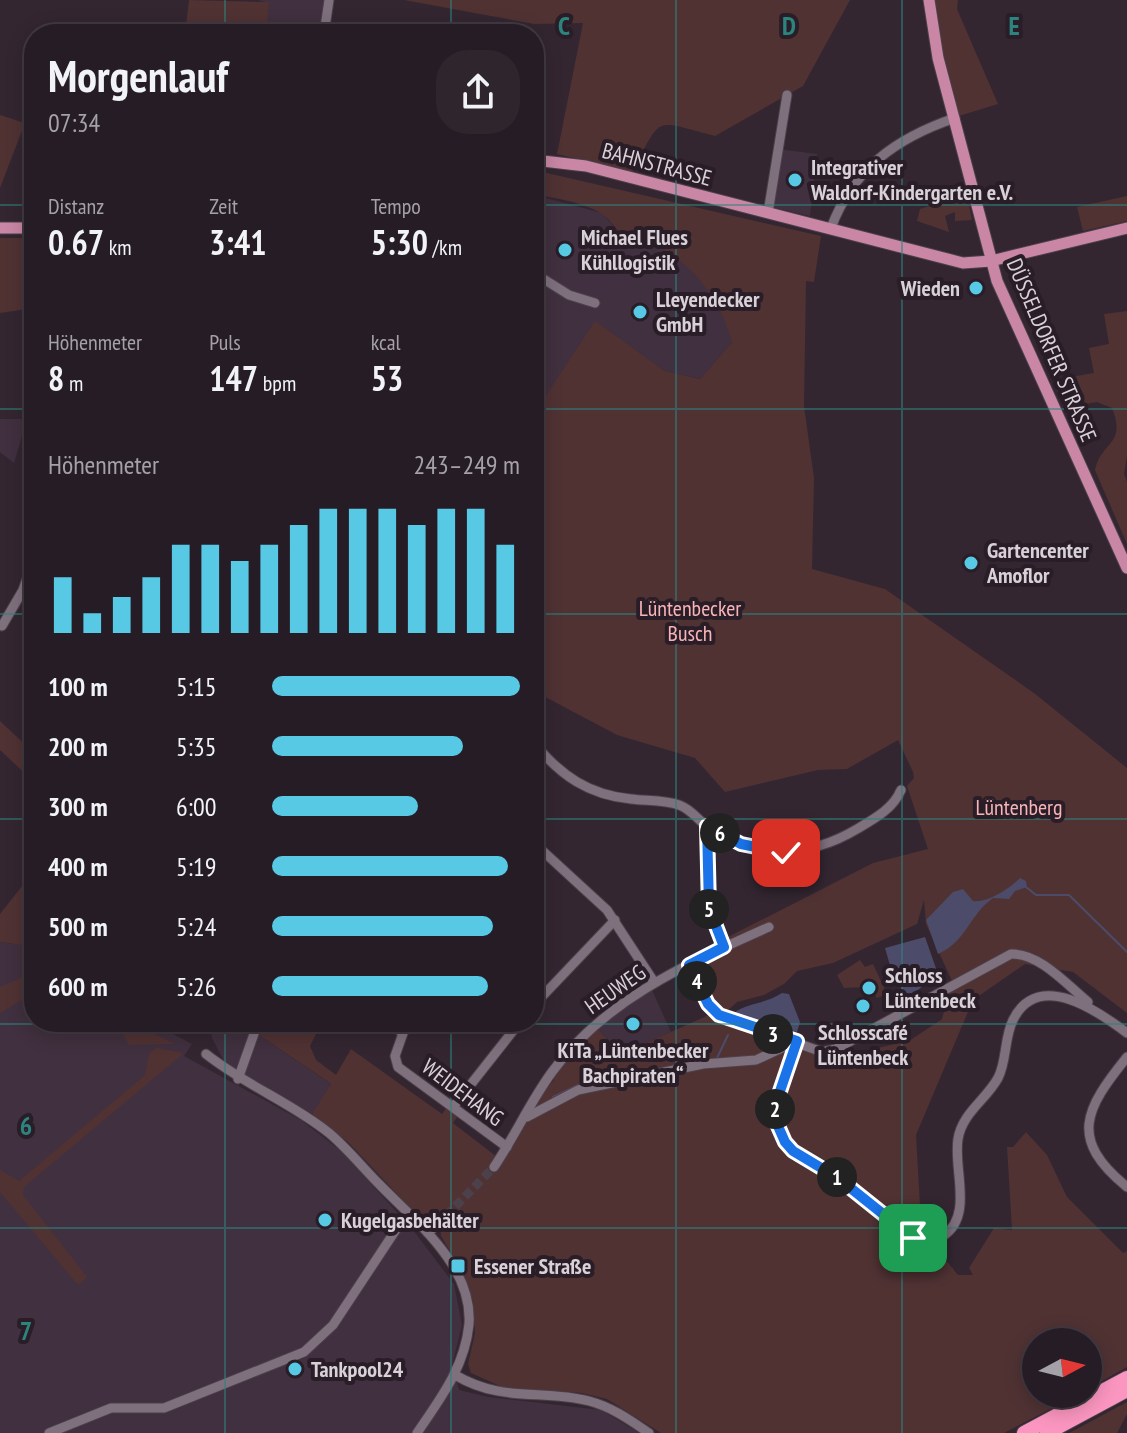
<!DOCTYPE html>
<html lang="de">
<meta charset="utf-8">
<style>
body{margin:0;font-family:"PT Sans Narrow",sans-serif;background:#2e252d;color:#f1f3f6;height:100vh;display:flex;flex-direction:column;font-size:30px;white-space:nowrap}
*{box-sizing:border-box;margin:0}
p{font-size:26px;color:#a4a1a7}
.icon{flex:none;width:44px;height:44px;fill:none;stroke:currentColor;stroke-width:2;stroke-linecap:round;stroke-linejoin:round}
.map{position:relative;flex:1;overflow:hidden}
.drawer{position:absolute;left:24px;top:24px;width:520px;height:1008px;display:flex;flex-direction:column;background:#261c25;border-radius:32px;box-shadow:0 4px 20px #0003,0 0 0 2px #423a42}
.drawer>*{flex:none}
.needle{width:52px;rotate:83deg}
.controls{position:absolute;left:1022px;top:1328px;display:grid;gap:16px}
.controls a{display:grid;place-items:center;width:80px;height:80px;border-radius:50%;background:#261c25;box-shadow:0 4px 20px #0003,0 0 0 2px #423a42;font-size:40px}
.pin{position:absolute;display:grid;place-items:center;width:68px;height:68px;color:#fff;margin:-34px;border-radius:16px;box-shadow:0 4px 12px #0006}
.km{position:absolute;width:40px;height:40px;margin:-20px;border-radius:50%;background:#222;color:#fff;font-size:22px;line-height:40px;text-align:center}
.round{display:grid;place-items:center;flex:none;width:84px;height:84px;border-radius:32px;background:#2e252d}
.overview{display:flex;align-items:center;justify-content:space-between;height:136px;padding:0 24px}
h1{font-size:44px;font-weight:600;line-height:60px}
.figures{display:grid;grid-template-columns:repeat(3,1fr);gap:12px;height:136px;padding:8px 24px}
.figures div{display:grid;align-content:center}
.figures b{font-size:34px;font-weight:600}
.figures small{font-size:22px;font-weight:400}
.figures p{font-size:22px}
.chart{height:224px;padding:16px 24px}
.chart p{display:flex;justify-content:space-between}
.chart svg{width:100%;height:144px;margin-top:8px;stroke:#58c9e4;stroke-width:6}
ul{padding:0 24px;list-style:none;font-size:26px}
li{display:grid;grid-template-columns:128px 96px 1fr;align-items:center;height:60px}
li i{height:20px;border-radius:10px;background:#58c9e4}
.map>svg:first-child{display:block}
</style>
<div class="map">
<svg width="1127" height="1433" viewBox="0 0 1127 1433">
<rect width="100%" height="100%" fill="#332631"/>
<g fill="#41303f">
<path d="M258,0H326L321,34H264L269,3Z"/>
<path d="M779,149L817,154L810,216L772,207Z"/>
<path d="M534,195L602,213L621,235L643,238L676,255L705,285L724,314L732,342L700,379L665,371L595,322L534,413Z"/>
<path d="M0,419H31L25,426L14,463L0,452Z"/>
<path d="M0,942L34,947V1022H150L192,1044L184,1056L301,1120L341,1151L413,1230L454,1284L462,1325L452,1365L459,1390L489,1397L601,1410L639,1433H0Z"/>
<path d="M651,988L671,1032L621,1054L596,1027Z"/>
<path d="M220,1022H232L259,1035L332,1085L312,1114L225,1063L211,1036Z"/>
</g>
<g fill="#503233">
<path d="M189,0L269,2L267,24L262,23L261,29L264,34H185Z"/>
<path d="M404,0H850L803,86L715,136C652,120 663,114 632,172L557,154L583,23L534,24Z"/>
<path d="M934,0H958L957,9L998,104L959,116L942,57Z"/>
<path d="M0,115L25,123L0,188Z"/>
<path d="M534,170L821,236L814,282L806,281L804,406L814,478L812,569L885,589L1034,693L1127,768V1013L1073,972L1025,964L973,1000L916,1135L920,1205L911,1217L958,1275H973L969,1268L994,1228L1012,1230L1007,1147H1013L1026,1132L1047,1155L1067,1197L1123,1253L1127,1251V1367L1088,1389V1342H1036V1394H1080L1004,1433H661L607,1399L582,1393L502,1387L471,1373L468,1364L475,1333L473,1301L463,1273L441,1236L440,1227L416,1214L349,1143L312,1114L331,1084L259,1035L232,1022H322L310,1046L316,1060L336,1075L351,1049L442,1114L448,1106L459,1114L453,1123L497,1157L529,1120L562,1098L799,1047L823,1058L841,1056L909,1041L942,1019L952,981L926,924L924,900L917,924L833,963L797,971L784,984L764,995L737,1002L724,1014L713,1002L696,969L729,940L726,938L873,863L928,849L907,786L914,778L913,772L898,740L847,769L818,770L725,792L695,758L617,735L534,691V413L595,321L665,371L700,379L732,342C718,292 689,261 644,238C622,245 616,224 602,214C586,203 553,197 534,195Z"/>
<path d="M967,194L972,220L955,221V212L945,216L949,232L917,221L920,209Z"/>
<path d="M1127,196V221L1083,231L1077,207Z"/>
<path d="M0,238H34V308L0,313Z"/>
<path d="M1127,311V456L1124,474L1127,482V544L1095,470C1101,441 1127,445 1112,408L1097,402L1064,408L1053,380L1094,373L1089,348L1109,344L1104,314Z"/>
<path d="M0,721L34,753V782L0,750Z"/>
<path d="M34,871V947L0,942V914Z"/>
<path d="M860,960L865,967L873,964L887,994L877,998L870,987L844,988L837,975Z"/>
<path d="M34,972V993L0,1013V987Z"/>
<path d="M709,1015L781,1039L784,1044L756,1057L573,1089L534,1108L545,1086L548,1087L554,1080L552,1077L596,1027L621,1054Z"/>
<path d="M129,1022L176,1044L129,1045L120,1028Z"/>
<path d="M157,1048L184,1053L24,1187L23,1195L87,1277L78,1285L0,1192V1170L19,1181L145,1075L149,1053Z"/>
<path d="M1127,1402V1414L1117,1433H1069Z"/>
</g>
<g fill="#4c4b69">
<path d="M1020,878L1026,881L1027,887L1015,891L1009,899L993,898C970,914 966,942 938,954L926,920L953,892L963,889L973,901C988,903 1010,888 1020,878Z"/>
<path d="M925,937L938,974L913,994H906L893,976L885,948Z"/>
<path d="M782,993L789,994L800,1022L797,1032L735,1018L734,1013C749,1002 763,1005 782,993Z"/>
</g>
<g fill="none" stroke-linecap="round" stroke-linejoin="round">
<g stroke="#4c4b69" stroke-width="2">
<path d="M1026,887L1036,895H1069L1127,952"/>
<path d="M717,1058L728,1035"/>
<path d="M674,1065L688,1063"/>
<path d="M588,1083L645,1072"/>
<path d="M553,1097L578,1085"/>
</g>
<path stroke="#4c404a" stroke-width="9" stroke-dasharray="9 4.5" stroke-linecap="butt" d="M446,1216L494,1167"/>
<g stroke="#4c414b" stroke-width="11">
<g id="minor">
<path d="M324,34L329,0"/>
<path d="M768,213L787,95"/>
<path d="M831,228C853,169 896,138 955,118"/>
<path d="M534,273L569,295L595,303"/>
<path d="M2,626L23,590L34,558"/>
<path d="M534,743C561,776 589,795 631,799C646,801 665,800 679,805C691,809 698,820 708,827C758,858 807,859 857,829C874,819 893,809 901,790"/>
<path d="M707,826L709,908L724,947"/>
<path d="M534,843L607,910L654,982"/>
<path d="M689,965L708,1004L719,1015L822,1052L836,1049L1011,954C1040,953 1067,985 1088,1002"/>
<path d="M534,1005L615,920"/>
<path d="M388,1022L403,1033"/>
<path d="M407,1022L395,1056L398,1067L507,1147"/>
<path d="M797,1041C789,1063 771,1093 774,1117C776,1128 783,1141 791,1149C803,1162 823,1167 837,1178C863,1196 886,1224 914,1238C922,1243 935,1241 943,1236C974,1216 953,1169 958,1139C962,1113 986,1100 998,1078C1007,1061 1004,1038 1013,1020C1038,969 1098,1011 1127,1033"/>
<path d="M206,1054C245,1085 292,1103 329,1133C347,1148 363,1168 380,1185C416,1222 473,1266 469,1324C465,1367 440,1399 417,1433"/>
<path d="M1127,1057C1085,1109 1068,1139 1127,1187"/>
<path d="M238,1079L255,1031L244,1022"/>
<path d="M453,1107L520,1022"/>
<path d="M527,1117L578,1090L703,1064L756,1060L797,1041"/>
<path d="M494,1167C515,1136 530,1102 552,1072C605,999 689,963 769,927"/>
<path d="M428,1233L446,1216"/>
<path d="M455,1375C503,1403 540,1389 589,1401C612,1407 630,1420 649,1433"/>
<path d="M49,1433L111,1408H164L304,1352L333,1325L407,1213"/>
</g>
</g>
<g stroke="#4c414b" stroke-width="13">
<g id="major">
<path d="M929,0L938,58L997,281L1127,568"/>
<path d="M534,160L586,166L963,263L991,261L1127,228"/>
<path d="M0,228H34"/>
</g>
</g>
<g stroke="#4c414b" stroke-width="16">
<g id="highway">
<path d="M1024,1433L1127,1378"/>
<path d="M1047,1433L1127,1390"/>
</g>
</g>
<use href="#minor" stroke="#7f707d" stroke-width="9"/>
<use href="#major" stroke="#c987a5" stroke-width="11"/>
<use href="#highway" stroke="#fb96c0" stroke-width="14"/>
</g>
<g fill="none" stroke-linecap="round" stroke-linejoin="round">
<g stroke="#fff" stroke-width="16">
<path id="route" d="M786,853L741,844L707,826L709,908L724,947L689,965L708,1004L719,1015L797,1041L775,1106L774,1117L785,1142L793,1151L838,1178L913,1238"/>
</g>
<use href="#route" stroke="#1a73e8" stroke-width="10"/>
</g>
<path fill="none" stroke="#2d847e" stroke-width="2" stroke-opacity="0.55" d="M225,0V34M451,0V34M676,0V1433M902,0V1433M0,205H34M534,205H1127M0,409H34M534,409H1127M0,614H34M534,614H1127M0,819H34M534,819H1127M225,1022V1433M451,1022V1433M0,1024H1127M0,1228H1127"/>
<g fill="#58c9e4" stroke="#291d27" stroke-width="3">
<circle cx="795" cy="180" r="8"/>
<circle cx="565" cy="250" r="8"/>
<circle cx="976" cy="288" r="8"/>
<circle cx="640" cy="312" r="8"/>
<circle cx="971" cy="563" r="8"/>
<circle cx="869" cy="988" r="8"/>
<circle cx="863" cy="1006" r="8"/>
<circle cx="633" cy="1024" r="8"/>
<circle cx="325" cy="1220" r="8"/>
<rect x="450" y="1258" width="16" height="16" rx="4"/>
<circle cx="295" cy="1369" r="8"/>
</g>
<g text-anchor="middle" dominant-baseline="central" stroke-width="8" stroke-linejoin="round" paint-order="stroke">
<g font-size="22" fill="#d9d1d8" stroke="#291d27">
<text transform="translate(657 164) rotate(15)">BAHNSTRASSE</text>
<text transform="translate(1052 350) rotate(67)">DÜSSELDORFER STRASSE</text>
<text transform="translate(615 989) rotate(-35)">HEUWEG</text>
<text transform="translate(463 1092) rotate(37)">WEIDEHANG</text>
</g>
<g font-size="22" font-weight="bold" fill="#d9d1d8" stroke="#291d27" text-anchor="start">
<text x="811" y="167">Integrativer<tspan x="811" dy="25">Waldorf-Kindergarten e.V.</tspan></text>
<text x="581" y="237">Michael Flues<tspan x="581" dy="25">Kühllogistik</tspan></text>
<text x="960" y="288" text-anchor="end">Wieden</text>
<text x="656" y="299">Lleyendecker<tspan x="656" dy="25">GmbH</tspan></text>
<text x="987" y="550">Gartencenter<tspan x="987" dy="25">Amoflor</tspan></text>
<text x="885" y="975">Schloss<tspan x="885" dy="25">Lüntenbeck</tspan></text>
<text x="863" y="1032" text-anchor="middle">Schlosscafé<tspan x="863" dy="25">Lüntenbeck</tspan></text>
<text x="633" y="1050" text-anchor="middle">KiTa „Lüntenbecker<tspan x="633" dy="25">Bachpiraten“</tspan></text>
<text x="341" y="1220">Kugelgasbehälter</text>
<text x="474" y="1266">Essener Straße</text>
<text x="311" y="1369">Tankpool24</text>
</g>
<g font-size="22" fill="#f8b4b6" stroke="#291d27">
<text x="690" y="608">Lüntenbecker<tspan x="690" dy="25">Busch</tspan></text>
<text x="1019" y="807">Lüntenberg</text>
</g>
</g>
<g font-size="26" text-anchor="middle" font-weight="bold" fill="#2d847e" stroke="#291d27" stroke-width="8" stroke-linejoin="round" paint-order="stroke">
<text x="564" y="35">C</text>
<text x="789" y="35">D</text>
<text x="1014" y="35">E</text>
<text x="26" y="1135">6</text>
<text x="26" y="1340">7</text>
</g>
</svg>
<div class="controls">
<a><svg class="needle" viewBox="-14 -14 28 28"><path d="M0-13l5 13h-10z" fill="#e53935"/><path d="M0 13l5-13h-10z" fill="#a4a1a7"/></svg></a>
</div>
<div class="pin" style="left:913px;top:1238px;background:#1e9e55"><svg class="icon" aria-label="arrive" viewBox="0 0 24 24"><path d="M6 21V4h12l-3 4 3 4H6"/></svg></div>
<div class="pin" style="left:786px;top:853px;background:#d93025"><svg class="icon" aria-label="check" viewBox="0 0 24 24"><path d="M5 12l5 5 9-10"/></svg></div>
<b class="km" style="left:837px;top:1177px">1</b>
<b class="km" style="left:775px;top:1109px">2</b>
<b class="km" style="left:773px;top:1034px">3</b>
<b class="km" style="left:697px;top:981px">4</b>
<b class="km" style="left:709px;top:909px">5</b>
<b class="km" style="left:720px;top:833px">6</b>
<section class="drawer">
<div class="overview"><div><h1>Morgenlauf</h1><p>07:34</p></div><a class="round"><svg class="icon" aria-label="share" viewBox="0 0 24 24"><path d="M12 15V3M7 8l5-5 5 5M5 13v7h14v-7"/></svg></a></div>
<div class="figures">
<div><p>Distanz</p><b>0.67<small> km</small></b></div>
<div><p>Zeit</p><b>3:41</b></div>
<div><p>Tempo</p><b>5:30<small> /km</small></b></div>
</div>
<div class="figures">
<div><p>Höhenmeter</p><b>8<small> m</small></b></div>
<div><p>Puls</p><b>147<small> bpm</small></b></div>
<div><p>kcal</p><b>53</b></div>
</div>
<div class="chart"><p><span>Höhenmeter</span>243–249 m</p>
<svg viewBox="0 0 160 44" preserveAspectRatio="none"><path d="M5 44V27M15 44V38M25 44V33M35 44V27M45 44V17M55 44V17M65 44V22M75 44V17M85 44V11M95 44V6M105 44V6M115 44V6M125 44V11M135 44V6M145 44V6M155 44V17"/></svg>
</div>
<ul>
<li><b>100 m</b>5:15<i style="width:100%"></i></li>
<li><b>200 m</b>5:35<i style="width:77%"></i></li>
<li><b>300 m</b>6:00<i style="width:59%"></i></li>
<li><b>400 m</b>5:19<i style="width:95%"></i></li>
<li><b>500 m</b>5:24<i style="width:89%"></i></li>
<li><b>600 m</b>5:26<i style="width:87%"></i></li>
</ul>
</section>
</div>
